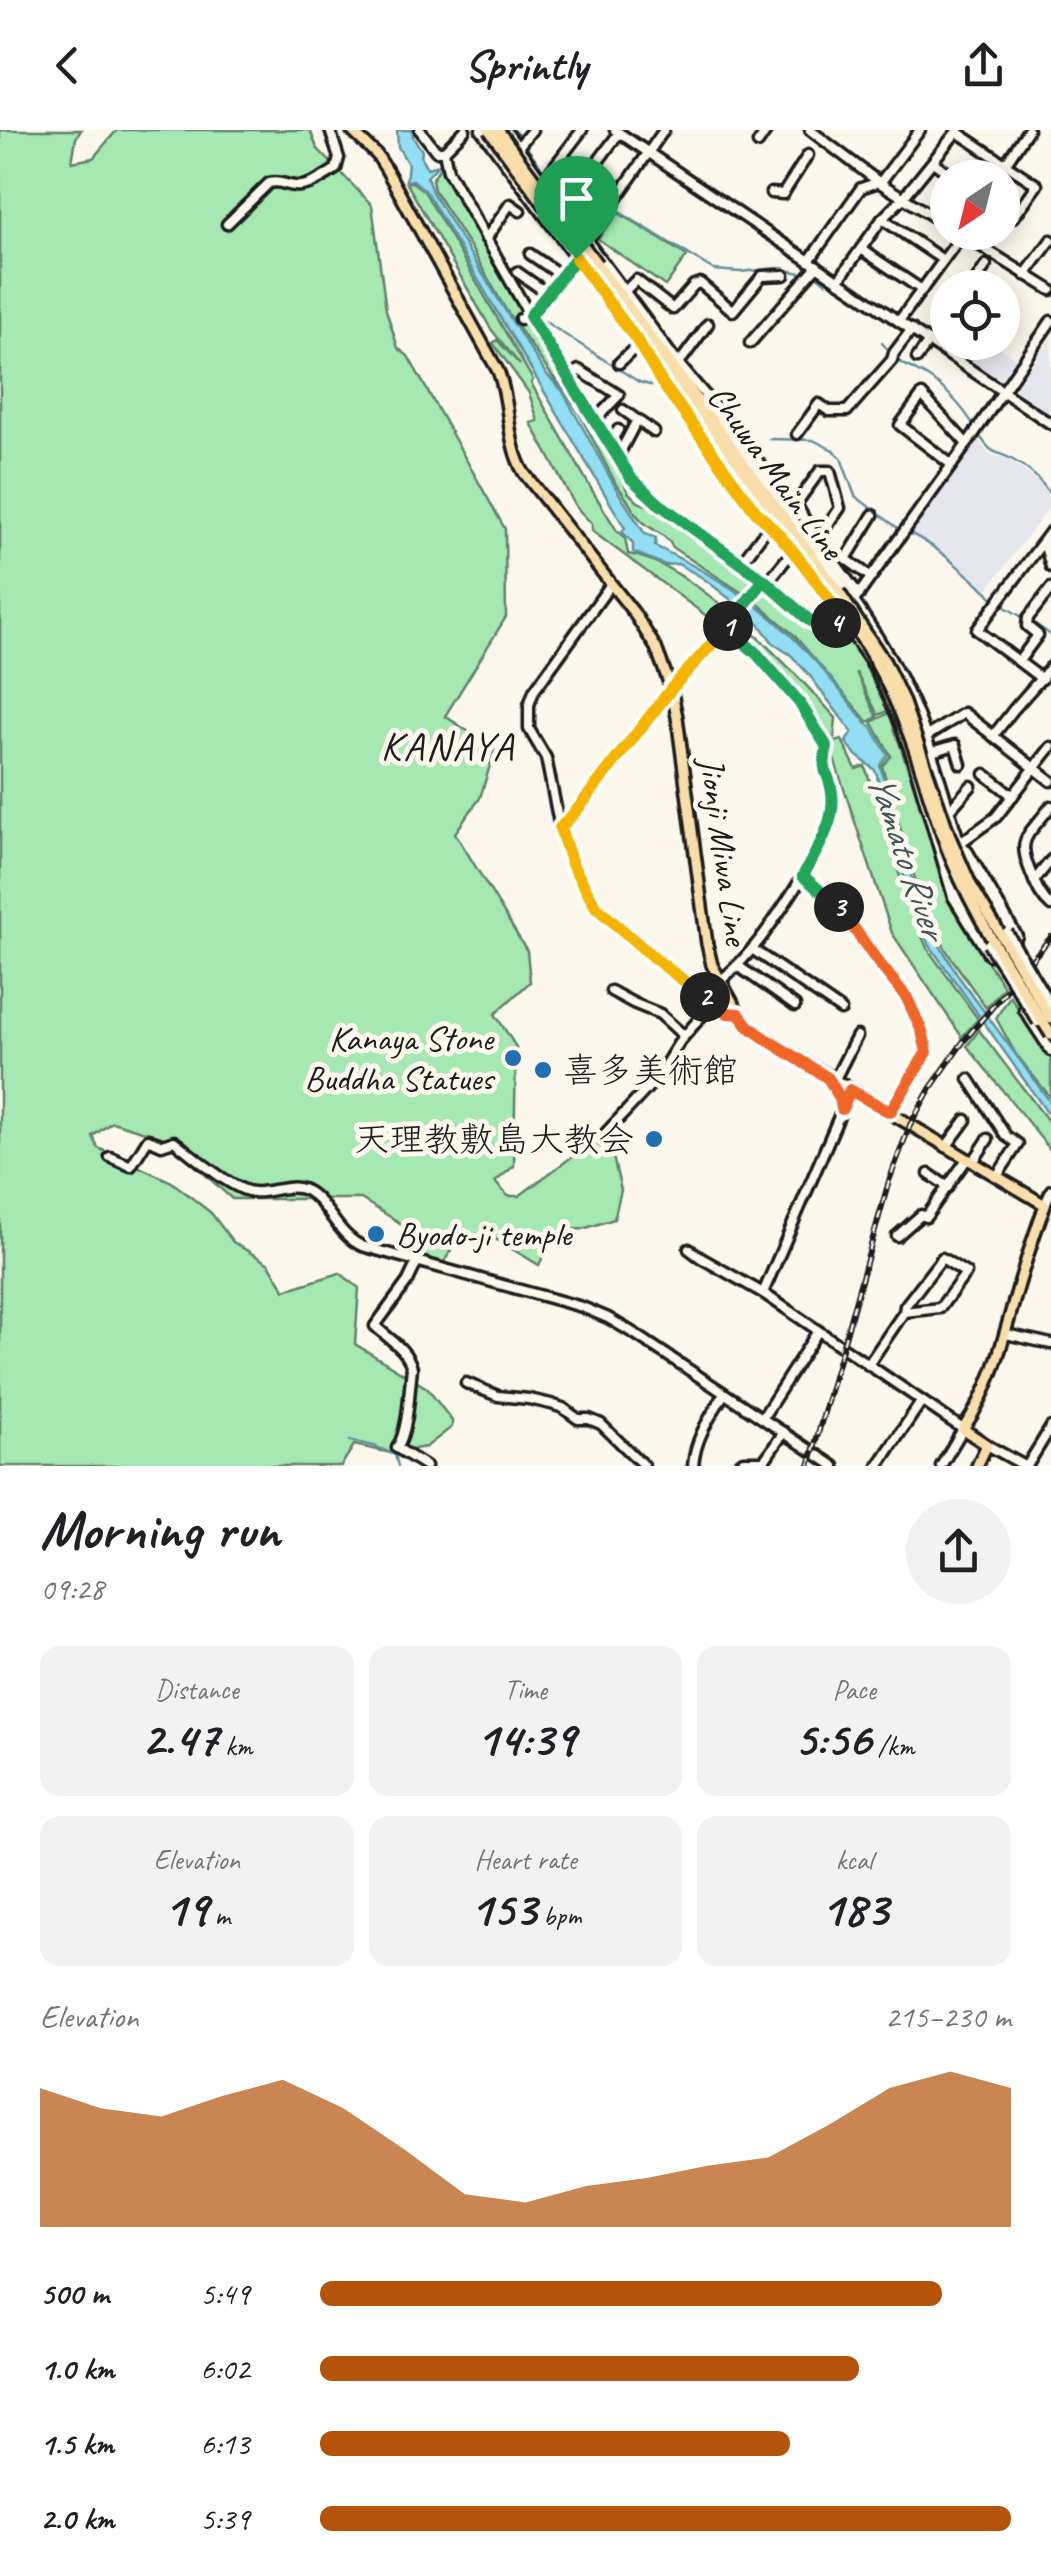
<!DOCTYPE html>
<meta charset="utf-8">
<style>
body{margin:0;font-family:Caveat,"Klee One",sans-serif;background:#f2f2f2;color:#202124;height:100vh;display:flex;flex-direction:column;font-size:38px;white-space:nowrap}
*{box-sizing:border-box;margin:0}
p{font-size:32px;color:#757577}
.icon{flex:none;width:55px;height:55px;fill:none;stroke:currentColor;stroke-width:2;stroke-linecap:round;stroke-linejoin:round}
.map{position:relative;height:1336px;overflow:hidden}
.panel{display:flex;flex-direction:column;background:#fff;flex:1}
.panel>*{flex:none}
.needle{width:65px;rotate:215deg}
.tools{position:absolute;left:930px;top:30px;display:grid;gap:20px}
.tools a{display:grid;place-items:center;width:90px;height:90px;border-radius:50%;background:#fff;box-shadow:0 5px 25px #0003;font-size:50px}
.pin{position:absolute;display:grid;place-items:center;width:85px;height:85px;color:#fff;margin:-102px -42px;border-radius:50% 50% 50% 0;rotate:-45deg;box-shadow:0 0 10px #0007}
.pin .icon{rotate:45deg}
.km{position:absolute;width:50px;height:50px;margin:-25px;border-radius:50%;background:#222;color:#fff;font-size:28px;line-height:50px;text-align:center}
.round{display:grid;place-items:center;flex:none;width:105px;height:105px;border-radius:52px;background:#f2f2f2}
.overview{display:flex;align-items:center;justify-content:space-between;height:170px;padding:0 40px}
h1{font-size:55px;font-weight:700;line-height:75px}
.metrics{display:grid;grid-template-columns:repeat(3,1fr);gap:15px;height:170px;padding:10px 40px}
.metrics div{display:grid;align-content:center;border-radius:20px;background:#f2f2f2;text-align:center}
.metrics b{font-size:50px;font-weight:700}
.metrics small{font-size:28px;font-weight:400}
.metrics p{font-size:28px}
.chart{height:280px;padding:20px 40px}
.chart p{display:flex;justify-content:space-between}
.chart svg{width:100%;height:180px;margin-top:10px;fill:#b45309;opacity:.7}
ul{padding:0 40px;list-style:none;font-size:32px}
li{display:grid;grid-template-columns:160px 120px 1fr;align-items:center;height:75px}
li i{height:25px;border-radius:12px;background:#b45309}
header{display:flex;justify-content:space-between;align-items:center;height:130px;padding:0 40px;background:#fff;font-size:45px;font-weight:700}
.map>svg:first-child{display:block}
</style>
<header><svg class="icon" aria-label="back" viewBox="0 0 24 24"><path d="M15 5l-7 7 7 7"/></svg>Sprintly<svg class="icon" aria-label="share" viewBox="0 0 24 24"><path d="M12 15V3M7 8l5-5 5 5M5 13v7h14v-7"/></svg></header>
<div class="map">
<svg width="1051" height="1336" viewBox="0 0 1051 1336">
<rect width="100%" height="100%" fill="#fbf7ec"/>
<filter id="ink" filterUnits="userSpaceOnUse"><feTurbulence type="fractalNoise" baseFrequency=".01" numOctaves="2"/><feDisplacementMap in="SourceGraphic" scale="20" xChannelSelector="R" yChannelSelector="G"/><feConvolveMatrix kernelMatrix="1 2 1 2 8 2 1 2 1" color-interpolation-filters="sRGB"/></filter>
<g filter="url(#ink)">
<g fill="#e6e6ed">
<path d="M1051,207V288L1017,262L1015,258Z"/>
<path d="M983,213H994L1018,230L1001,254L969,233Z"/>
<path d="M977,306L988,324L1009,330L1041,353L1051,372V375L987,460L927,411L909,402Z"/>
</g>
<g fill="#a5e8b2" stroke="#608267" stroke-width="2.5">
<path d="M0,0H81L76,8L72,32L93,28L117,0H310L317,18L372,75L386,180L398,218L408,226L505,399L506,487L445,586L495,619L480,668L455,703L527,821L530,852L495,884L516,917L514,1036L495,1052L508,1066H519L577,1023L609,1010L621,1060L614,1089L583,1099L556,1101L539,1135L497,1110L462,1102L443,1134L413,1125L415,1098L402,1094L361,1069H232L165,1008L112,992L93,1006L98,1018L172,1052L211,1083L233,1112L269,1134L285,1160L340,1143L359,1158L355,1214L427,1258L452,1291V1297L426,1317L391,1323L354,1315L341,1336H0Z"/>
<path d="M445,34L528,187L521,189L523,193L531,191L616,335L628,362L638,372L662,381L757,451L747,466L673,418C667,404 652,401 641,390C631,380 627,366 617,356L580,285L555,246L559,256L506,180L472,120L434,60L432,50L440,37L443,40Z"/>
<path d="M604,47L618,57L591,96L579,82Z"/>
<path d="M406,52H412L424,61L533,250L531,253L592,360L617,401L625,408L628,424C693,433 793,540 836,588L834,610L779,544L724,493L720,496L592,401V394L576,377L531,293L538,291L529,263L493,213L497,210L520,235L491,199Z"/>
<path d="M617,82L687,126L665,156L598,109Z"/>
<path d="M765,457L809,494L833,500L841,496L859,524L888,581L878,585L856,542L877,587L868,592L793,504L755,471Z"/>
<path d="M889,583L937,724L946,767L1004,857L986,878L948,823L925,783L882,636L891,626L872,592Z"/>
<path d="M842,610L856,639L865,636L911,781L927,818L978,889L962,907L892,803L829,614Z"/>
<path d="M1010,866L1051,929V968L1015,923L996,888Z"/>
<path d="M979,900L1051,995V1021L967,916Z"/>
</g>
<path fill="#92def2" stroke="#63909c" stroke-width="2.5" d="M397,0H413V7L422,21L421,27L427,38L438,35L427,47L432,62L510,188L546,244L562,260L617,360L645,404L656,408L655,416C692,434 729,454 762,480C801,510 836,555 867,594L871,596L888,625L880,635L910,743L926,789L936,809L959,847L1051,973V988L928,813L912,774L880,664L877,645L874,639L856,625L846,612L852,602L810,546L791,525L774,514L759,494L736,478L730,469L703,448L678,434L665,435L633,422V413L622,402L625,398L425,60L413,50L406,51L408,34L398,17Z"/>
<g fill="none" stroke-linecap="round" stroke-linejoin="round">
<g stroke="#63909c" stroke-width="2.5">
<path d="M514,0L584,95"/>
<path d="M903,72L948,101"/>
<path d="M618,81L714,140L740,142L777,138L819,147L826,153"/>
<path d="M962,110L1011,139"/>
<path d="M539,188L639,252L657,257L702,319"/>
<path d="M882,213L891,223"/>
<path d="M896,229C907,238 920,241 932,250C948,261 966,281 975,298"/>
<path d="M979,305C994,327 993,319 1013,330C1028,338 1042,351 1051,366"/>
<path d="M769,309L813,310L833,320L841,328L855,366L899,399"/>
<path d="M909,403C938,416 963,442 988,462L994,470"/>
<path d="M1000,474L1024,488"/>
<path d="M1031,491L1051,505"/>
<path d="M350,1311L374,1316L395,1325L398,1336"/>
</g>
<g stroke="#1c1c1c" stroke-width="15">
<g id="minor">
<path d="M420,0L436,21H444"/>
<path d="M465,0L444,21L448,41L530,186L631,348L658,373L781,464L810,491L831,496L842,488"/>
<path d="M481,0L636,209L672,266"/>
<path d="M505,0L677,232L718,280"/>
<path d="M615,0L1051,294"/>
<path d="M810,0L880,53L948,96"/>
<path d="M957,2L1037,55L1014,87L1002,80"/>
<path d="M758,13L767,0"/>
<path d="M518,17L532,0"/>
<path d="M933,32L955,48"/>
<path d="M1006,33L1028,0"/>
<path d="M541,49L550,42L582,0"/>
<path d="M880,53L920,0"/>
<path d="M771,63L783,64L808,25"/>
<path d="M562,76L571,68L619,3"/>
<path d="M882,89L943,130"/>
<path d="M227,94L269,53C280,50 283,55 295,56C308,58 325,46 336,39L339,28L330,0"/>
<path d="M958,102L1051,160"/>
<path d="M486,109L510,74L520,81"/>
<path d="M587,111L664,0"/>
<path d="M861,119L922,160"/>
<path d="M530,124L562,146"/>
<path d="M809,131L861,58L879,52"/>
<path d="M517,142L547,163"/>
<path d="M1025,145L1051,110"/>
<path d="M838,151L882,89L903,68L958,0"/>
<path d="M971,158L986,135"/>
<path d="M625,161L636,150L673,179L694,155L700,153L733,181L762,146L784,145"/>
<path d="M520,189L530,186L576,127"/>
<path d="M899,191L964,102"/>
<path d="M750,213L817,136"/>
<path d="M931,213L948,190"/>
<path d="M917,228L929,211"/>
<path d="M654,229L671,257L819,456L874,537L898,588L912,627L953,767L989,825L1017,806L968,722L960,713C943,664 932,614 910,567C881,503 838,449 796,393C766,351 737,308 702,271"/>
<path d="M677,232L683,228L708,194"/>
<path d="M619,233L639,214"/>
<path d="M567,247L579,240L619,265L594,291"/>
<path d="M623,280L654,302"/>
<path d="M686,286L756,382L765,390"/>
<path d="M733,299L782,362L786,372"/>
<path d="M797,304L819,274L829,281H847L892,230L894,223L912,199"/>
<path d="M609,315L618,300"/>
<path d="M617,328L637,290"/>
<path d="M952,335L900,295L922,265L967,314"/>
<path d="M818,409L840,378L830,341H820L796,374L809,397L859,465"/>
<path d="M1044,413L1051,437"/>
<path d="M741,433L762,405"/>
<path d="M871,447L846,429L873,385"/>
<path d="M767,453L788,427"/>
<path d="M611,454L534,561L529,575V599L546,628L560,698L572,734L596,777L654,828L713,873L728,883L739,884"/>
<path d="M854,471L967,314L1051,191"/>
<path d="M727,497L757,524L799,572L827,617C820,646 830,641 832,663C836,694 816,720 803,746"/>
<path d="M1019,531L1038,505L1027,496L1028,488L1051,458"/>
<path d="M1042,549L977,500L1051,401"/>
<path d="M927,606L964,583L1051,651"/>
<path d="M993,606L1014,579L1051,537"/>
<path d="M932,622L955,615L961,634"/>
<path d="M985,644L1013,666"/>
<path d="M1051,676C1026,709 1015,707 1033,748C1038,760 1042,768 1051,776"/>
<path d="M949,681L971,656"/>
<path d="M560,698L577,680L671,558L727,497L764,450"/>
<path d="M961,715L960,713L996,687L1051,617"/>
<path d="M966,727L1007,802"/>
<path d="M951,748L988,814"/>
<path d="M1034,751L1051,730"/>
<path d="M752,819L841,880"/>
<path d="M738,836L795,876"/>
<path d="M720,851C755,823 779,783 803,746L837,775L875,829L907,868L922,901L927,922L890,982"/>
<path d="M611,861L633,873L660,884L684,906"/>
<path d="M1031,875L1024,880L1051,921"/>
<path d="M969,949L1006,1006L1018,1014L997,1046"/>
<path d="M830,951L840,968L842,979"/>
<path d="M834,951L857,906"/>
<path d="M601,1008L657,948L680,911L713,873L723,857"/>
<path d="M946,1017L966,990"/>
<path d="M110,1027L131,1036L148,1009L162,1015L174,1011C191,1024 232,1060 253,1062C270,1064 289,1052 307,1061C328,1073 337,1105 362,1116L582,1177L608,1188L635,1204L834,1336"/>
<path d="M973,1032L988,1009"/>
<path d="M929,1044L948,1057"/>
<path d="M1045,1075L1051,1060"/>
<path d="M897,1106L921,1085L926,1087L967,1029"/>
<path d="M689,1119L701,1128L763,1163L963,1299L941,1336"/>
<path d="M417,1132L408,1151L375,1196C389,1209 407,1219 412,1238C409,1260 409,1299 397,1318L426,1336"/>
<path d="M763,1163L850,961"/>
<path d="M1006,1204L1051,1214"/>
<path d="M868,1235L904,1182L905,1176L942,1128L966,1143L940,1178L904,1182"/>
<path d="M466,1253L498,1266L529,1269L551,1274L563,1278L578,1289H589L601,1294L644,1336"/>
<path d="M763,1287L818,1201"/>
<path d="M987,1315L1025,1336"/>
<path d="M693,1336C695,1308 710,1287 724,1264"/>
<path d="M737,1336L743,1331H764L784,1302"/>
<path d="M878,1336L921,1272"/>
<path d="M1027,1336L1051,1297"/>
</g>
</g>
<g stroke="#1c1c1c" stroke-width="16">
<g id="major">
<path d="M351,0L377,25L386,39L498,241C511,273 506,313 524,343L634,483L656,518L671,558L677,587L707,814L712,835L739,884L748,896L766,909L1045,1075C1032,1110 1021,1146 1011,1182C1000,1222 988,1264 963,1299L987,1315L977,1336"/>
<path d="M597,134L839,462"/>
<path d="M591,138L833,466"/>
</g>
</g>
<use href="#minor" stroke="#fbf7ec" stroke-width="8"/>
<use href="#major" stroke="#f9deab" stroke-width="9"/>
<g stroke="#1c1c1c" stroke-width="6">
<path id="rail" d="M809,1336L889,1051L910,995L930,959L963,912L1051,807"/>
</g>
<use href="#rail" stroke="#fbf7ec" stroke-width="2.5" stroke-dasharray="8" stroke-linecap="butt"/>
<g stroke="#1c1c1c" stroke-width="15" stroke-linecap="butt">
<g id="minor-bridge">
<path d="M1007,802L1051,876"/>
<path d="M988,814L1038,892"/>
</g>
</g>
<g stroke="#1c1c1c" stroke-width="16" stroke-linecap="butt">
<g id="major-bridge">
<path d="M489,0L591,138"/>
<path d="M498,0L597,134"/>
<path d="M839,462L885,532L903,570L951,709L971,755L1051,889"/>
<path d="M833,466C863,508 889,552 907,600C924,643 934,689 952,731C978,792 1016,849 1051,905"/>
</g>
</g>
<use href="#minor-bridge" stroke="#fbf7ec" stroke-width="8"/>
<use href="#major-bridge" stroke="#f9deab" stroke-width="9"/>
</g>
</g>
<g fill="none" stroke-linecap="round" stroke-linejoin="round" filter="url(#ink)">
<g stroke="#fff" stroke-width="20">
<path id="split-1" d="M576,128L530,186L631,348L658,373L764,450L728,496"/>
</g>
<g stroke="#fff" stroke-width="20">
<path id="split-2" d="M705,867L654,828L596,777L572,734L560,698L577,680L672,558L728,496"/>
</g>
<g stroke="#fff" stroke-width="20">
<path id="split-3" d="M705,867L728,883L739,884L748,896L766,909L828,948L840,968L842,979L850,960L890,982L927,922L922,901L907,868L875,828L839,777"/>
</g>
<g stroke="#fff" stroke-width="20">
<path id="split-4" d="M836,493L832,496L810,491L764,450L727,497L757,524L799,572L827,617C820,646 830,641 832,663C836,694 816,720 803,746L839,777"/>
</g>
<g stroke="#fff" stroke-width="20">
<path id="split-5" d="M576,128L636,209L662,253L756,382C790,412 816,451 842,488L836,493"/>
</g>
<use href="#split-1" stroke="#22a559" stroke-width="12"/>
<use href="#split-2" stroke="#f5b400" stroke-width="12"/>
<use href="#split-3" stroke="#f0652b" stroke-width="12"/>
<use href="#split-4" stroke="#22a559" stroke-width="12"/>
<use href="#split-5" stroke="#f5b400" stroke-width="12"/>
</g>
<g fill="#1f6fb2" stroke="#fbf7ec" stroke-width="4">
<circle cx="513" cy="928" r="10"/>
<circle cx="543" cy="940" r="10"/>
<circle cx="654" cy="1009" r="10"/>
<circle cx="376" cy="1104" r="10"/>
</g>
<g text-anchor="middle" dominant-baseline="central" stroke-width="10" stroke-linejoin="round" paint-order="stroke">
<g font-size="35" fill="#1c1c1c" stroke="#fbf7ec">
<text transform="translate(776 342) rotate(54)">Chuwa Main Line</text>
<text transform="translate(724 721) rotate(82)">Jionji Miwa Line</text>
</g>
<g font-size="35" fill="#1c1c1c" stroke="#fbf7ec" text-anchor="end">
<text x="493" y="908">Kanaya Stone<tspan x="493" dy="40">Buddha Statues</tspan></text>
<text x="563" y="940" text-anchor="start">喜多美術館</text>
<text x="634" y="1009">天理教敷島大教会</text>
<text x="396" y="1104" text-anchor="start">Byodo-ji temple</text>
</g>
<g font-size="38" font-style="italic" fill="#3f565c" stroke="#fbf7ec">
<text transform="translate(907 725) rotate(71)">Yamato River</text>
</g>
<g font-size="40" letter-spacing="2.5" fill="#1c1c1c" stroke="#fbf7ec">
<text x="448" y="616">KANAYA</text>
</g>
</g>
</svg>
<div class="tools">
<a><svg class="needle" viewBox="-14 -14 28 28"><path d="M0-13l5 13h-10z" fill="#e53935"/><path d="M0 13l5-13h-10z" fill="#757577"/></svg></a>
<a><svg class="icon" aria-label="locate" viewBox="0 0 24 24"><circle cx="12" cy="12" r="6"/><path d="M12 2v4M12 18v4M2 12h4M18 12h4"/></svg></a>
</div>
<div class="pin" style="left:576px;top:128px;background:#1e9e55"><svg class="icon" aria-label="arrive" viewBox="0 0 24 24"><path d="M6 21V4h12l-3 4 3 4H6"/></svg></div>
<b class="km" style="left:728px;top:496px">1</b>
<b class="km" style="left:705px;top:867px">2</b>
<b class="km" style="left:839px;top:777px">3</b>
<b class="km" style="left:836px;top:493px">4</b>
</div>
<section class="panel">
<div class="overview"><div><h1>Morning run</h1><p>09:28</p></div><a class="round"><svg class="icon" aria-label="share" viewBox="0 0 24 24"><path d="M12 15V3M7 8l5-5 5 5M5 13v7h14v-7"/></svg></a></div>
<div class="metrics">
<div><p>Distance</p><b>2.47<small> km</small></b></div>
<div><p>Time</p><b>14:39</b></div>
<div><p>Pace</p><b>5:56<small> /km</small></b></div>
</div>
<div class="metrics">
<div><p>Elevation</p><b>19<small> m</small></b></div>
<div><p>Heart rate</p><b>153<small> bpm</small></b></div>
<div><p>kcal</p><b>183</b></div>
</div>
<div class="chart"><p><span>Elevation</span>215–230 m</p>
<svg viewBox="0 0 160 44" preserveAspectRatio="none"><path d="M0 44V10L10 15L20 17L30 12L40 8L50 15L60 25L70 36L80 38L90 34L100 32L110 29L120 27L130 19L140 10L150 6L160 10V44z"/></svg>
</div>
<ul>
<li><b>500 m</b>5:49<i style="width:90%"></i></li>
<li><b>1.0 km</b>6:02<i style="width:78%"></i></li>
<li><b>1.5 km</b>6:13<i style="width:68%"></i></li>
<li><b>2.0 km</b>5:39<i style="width:100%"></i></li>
</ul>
</section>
